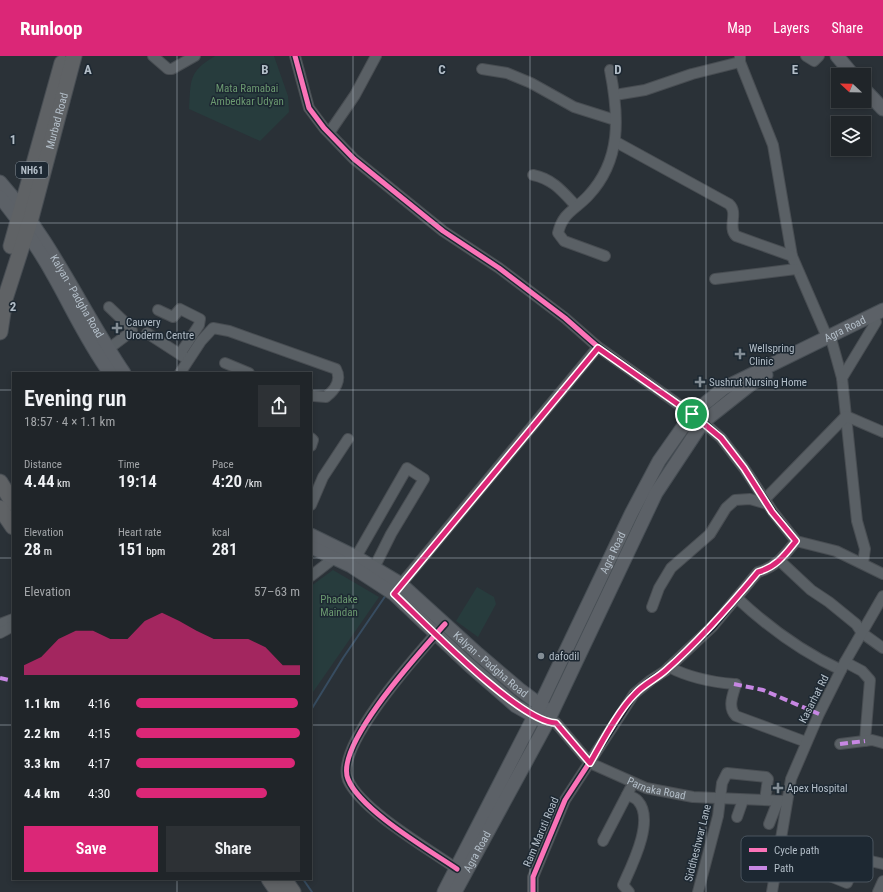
<!DOCTYPE html>
<meta charset="utf-8">
<style>
body{margin:0;font-family:"Roboto Condensed",sans-serif;background:#2d3135;color:#f1f3f6;height:100vh;display:flex;flex-direction:column;font-size:15px;white-space:nowrap}
*{box-sizing:border-box;margin:0}
p{font-size:13px;color:#a2a5a8}
.icon{flex:none;width:22px;height:22px;fill:none;stroke:currentColor;stroke-width:2;stroke-linecap:round;stroke-linejoin:round}
.map{position:relative;flex:1;overflow:hidden}
.details{position:absolute;left:12px;top:316px;width:300px;height:508px;display:flex;flex-direction:column;background:#202529;border-radius:0px;box-shadow:0 2px 6px #0003,0 0 0 1px #3d4246}
.details>*{flex:none}
.needle{width:26px;rotate:292deg}
.controls{position:absolute;left:831px;top:12px;display:grid;gap:8px}
.controls a{display:grid;place-items:center;width:40px;height:40px;border-radius:0px;background:#202529;box-shadow:0 2px 6px #0003,0 0 0 1px #3d4246;font-size:20px}
.pin{position:absolute;display:grid;place-items:center;width:34px;height:34px;color:#fff;margin:-17px;border:2px solid #fff;border-radius:50%;box-shadow:0 1px 4px #0007}
.round{display:grid;place-items:center;flex:none;width:42px;height:42px;border-radius:0px;background:#2d3135}
.headline{display:flex;align-items:center;justify-content:space-between;height:68px;padding:0 12px}
h1{font-size:22px;font-weight:600;line-height:30px}
.metrics{display:grid;grid-template-columns:repeat(3,1fr);gap:6px;height:68px;padding:4px 12px}
.metrics div{display:grid;align-content:center}
.metrics b{font-size:17px;font-weight:600}
.metrics small{font-size:11px;font-weight:400}
.metrics p{font-size:11px}
.chart{height:112px;padding:8px 12px}
.chart p{display:flex;justify-content:space-between}
.chart svg{width:100%;height:72px;margin-top:4px;fill:#db2777;opacity:.7}
.button{display:flex;gap:8px;margin-top:auto;padding:8px 12px}
.button a{flex:1;height:46px;border-radius:0px;background:#db2777;color:#fff;font-size:16px;font-weight:600;line-height:46px;text-align:center}
.button a+a{background:#2d3135;color:#f1f3f6}
ul{padding:0 12px;list-style:none;font-size:13px}
li{display:grid;grid-template-columns:64px 48px 1fr;align-items:center;height:30px}
li i{height:10px;border-radius:5px;background:#db2777}
header{display:flex;align-items:center;gap:24px;box-sizing:border-box;height:56px;padding:0 20px;background:#db2777;color:#fff}
header strong{font-size:19px}
nav{display:flex;gap:22px;margin-inline-start:auto;font-size:14px}
.map>svg:first-child{display:block}
</style>
<header>
<strong>Runloop</strong>
<nav><a>Map</a><a>Layers</a><a>Share</a></nav>
</header>
<div class="map">
<svg width="883" height="836" viewBox="0 0 883 836">
<rect width="100%" height="100%" fill="#2a3137"/>
<g fill="#273c3d">
<path d="M215,0H274L288,40L289,56L260,85L189,53C191,24 188,16 215,0Z"/>
<path d="M333,514L379,541L311,639V530Z"/>
<path d="M477,531L494,541L496,548L478,581L456,565Z"/>
</g>
<g fill="none" stroke-linecap="round" stroke-linejoin="round">
<g stroke="#374c60" stroke-width="2">
<path d="M311,654L343,602L386,539"/>
<path d="M303,823L312,836"/>
</g>
<g stroke="#484d52" stroke-width="12">
<g id="minor">
<path d="M153,0L168,13H172L195,0"/>
<path d="M295,0L309,52L324,72L354,103L443,175L499,212L565,262L598,291L703,366L721,382L744,412L773,456L796,485"/>
<path d="M740,0V6L773,89L792,200L827,281"/>
<path d="M806,0L814,5L819,0"/>
<path d="M482,13L507,17L531,27L574,51L615,64"/>
<path d="M615,39L645,34L692,18L740,6"/>
<path d="M329,77L355,39L376,0"/>
<path d="M616,86L729,148C739,157 727,171 736,180L792,200"/>
<path d="M533,119C553,123 563,136 576,150"/>
<path d="M605,200L564,185L558,177C563,156 575,154 588,140C622,104 619,60 610,14"/>
<path d="M715,223L796,213"/>
<path d="M158,254L173,261L180,253L200,263L199,269L180,298"/>
<path d="M147,277L184,301"/>
<path d="M832,286L842,322L857,465L865,493L863,507"/>
<path d="M103,297L132,275L131,272L109,251"/>
<path d="M225,307L249,317"/>
<path d="M180,317L201,285L213,272L229,275L336,313C342,324 335,334 326,341L314,340"/>
<path d="M842,322L876,266"/>
<path d="M311,382L313,384L311,390"/>
<path d="M764,444L846,360L883,376"/>
<path d="M311,449L323,421L348,383"/>
<path d="M796,485L836,495L883,518"/>
<path d="M356,501L407,412L424,423L391,478L374,512"/>
<path d="M780,505L811,534L829,546L856,568L862,577L883,592"/>
<path d="M311,520L338,499"/>
<path d="M397,533L598,291"/>
<path d="M737,542C768,571 802,596 841,614"/>
<path d="M652,551L659,532L671,512L710,478L726,452L735,444L750,443L767,448"/>
<path d="M0,568L13,563"/>
<path d="M440,573C418,598 334,690 348,724C361,754 429,793 457,813"/>
<path d="M0,577L13,570"/>
<path d="M845,606L862,615L870,624L865,685"/>
<path d="M669,611C690,622 710,626 734,628"/>
<path d="M736,628C733,639 727,651 736,660L806,686"/>
<path id="s1" d="M556,667L590,707L646,732L693,741L787,745"/>
<path d="M840,688L872,684L883,687"/>
<path d="M627,739C630,740 636,742 638,745C655,764 632,809 623,829L629,836"/>
<path d="M737,761L743,744"/>
<path d="M769,768L778,745"/>
<path d="M780,784L883,808"/>
<path d="M603,785L630,733"/>
<path d="M827,794L820,816L847,827L858,801"/>
<path d="M533,836V821L565,744L634,638L651,624L665,615L713,570L758,516C776,511 784,500 796,485"/>
<path d="M698,836L718,760L722,727L727,717L766,721L768,723L765,744"/>
<path d="M772,836L791,723L819,658L845,606L883,540"/>
<path d="M878,836L883,825"/>
</g>
</g>
<g stroke="#474e54" stroke-width="15">
<g id="major">
<path d="M837,0L853,19"/>
<path d="M864,33L883,53"/>
<path id="s2" d="M0,126C52,185 81,253 124,317"/>
<path d="M0,141C20,166 40,194 55,222C73,254 88,287 110,317"/>
<path id="s3" d="M311,479L356,501L401,528L478,598L519,633L547,654"/>
<path d="M311,491L351,510L394,538L468,608L516,650L541,664"/>
<path id="s4" d="M444,836L540,649L631,458L659,405L692,358L724,332L883,254"/>
<path id="s5" d="M455,836L547,667L656,437L703,366L751,328L766,319"/>
</g>
</g>
<g stroke="#474d53" stroke-width="17">
<g id="highway">
<path d="M11,190L62,7"/>
<path id="s6" d="M0,276L5,243L31,162L74,0"/>
<path d="M0,426L13,447"/>
<path d="M0,452L13,471"/>
<path d="M269,823L278,836"/>
<path d="M284,823L293,836"/>
</g>
</g>
<use href="#minor" stroke="#5a6065" stroke-width="10"/>
<use href="#major" stroke="#5c6167" stroke-width="13"/>
<use href="#highway" stroke="#5f6265" stroke-width="15"/>
<g stroke="#c787e3" stroke-width="4" stroke-dasharray="8 4" stroke-linecap="butt">
<path d="M0,622L13,625"/>
<path d="M734,628L763,634L819,658"/>
<path d="M840,688L865,685"/>
</g>
<g stroke="#1d2832" stroke-width="8">
<g id="cycleway">
<path d="M295,0L309,52L324,72L354,103L443,175L499,212L565,262L598,291L703,366L721,382L744,412L773,456L796,485C784,500 776,511 758,516L713,570L665,615L651,624L634,638L565,744L533,821V836"/>
<path d="M445,568C422,594 334,689 348,723C360,754 429,794 457,813"/>
</g>
</g>
<use href="#cycleway" stroke="#fb73b8" stroke-width="5"/>
</g>
<g fill="none" stroke-linecap="round" stroke-linejoin="round">
<g stroke="#fff" stroke-width="8">
<path id="route" d="M598,292L692,358L721,382L744,412L772,456L796,485C784,500 776,511 758,516C729,551 700,584 666,614C656,623 644,628 635,638C618,655 602,686 590,707L556,667C519,666 424,566 394,538Z"/>
</g>
<use href="#route" stroke="#db2777" stroke-width="5"/>
</g>
<path fill="none" stroke="#b3bec8" stroke-width="1" stroke-opacity="0.55" d="M177,0V317M353,0V836M530,0V836M706,0V836M0,167H883M0,334H13M311,334H883M0,502H13M311,502H883M0,669H13M311,669H883M177,823V836"/>
<g fill="#838d95" stroke="#1d2832" stroke-width="1.5">
<path d="M115 266h4v4h4v4h-4v4h-4v-4h-4v-4h4z"/>
<path d="M738 292h4v4h4v4h-4v4h-4v-4h-4v-4h4z"/>
<path d="M698 320h4v4h4v4h-4v4h-4v-4h-4v-4h4z"/>
<circle cx="541" cy="600" r="4"/>
<path d="M776 726h4v4h4v4h-4v4h-4v-4h-4v-4h4z"/>
</g>
<g text-anchor="middle" dominant-baseline="central" stroke-width="3" stroke-linejoin="round" paint-order="stroke">
<rect fill="#1d2832" stroke="#86919b" stroke-width="1" x="16" y="106" width="32" height="16" rx="3"/>
<g font-size="10" font-weight="bold" fill="#b3bec8">
<text x="32" y="114">NH61</text>
</g>
<g font-size="11" fill="#6b9970" stroke="#1d2832">
<text x="247" y="32">Mata Ramabai<tspan x="247" dy="13">Ambedkar Udyan</tspan></text>
<text x="339" y="543">Phadake<tspan x="339" dy="13">Maindan</tspan></text>
</g>
<g font-size="11" fill="#b3bec8" stroke="#1d2832">
<text stroke="none"><textPath href="#s6" startOffset="219">Murbad Road</textPath></text>
<text stroke="none"><textPath href="#s2" startOffset="138">Kalyan - Padgha Road</textPath></text>
<text stroke="none"><textPath href="#s4" startOffset="715">Agra Road</textPath></text>
<text stroke="none"><textPath href="#s4" startOffset="379">Agra Road</textPath></text>
<text stroke="none"><textPath href="#s3" startOffset="223">Kalyan - Padgha Road</textPath></text>
<text transform="translate(814 643) rotate(-63)">Kasarhat Rd</text>
<text stroke="none"><textPath href="#s1" startOffset="124">Parnaka Road</textPath></text>
<text transform="translate(541 776) rotate(-67)">Ram Maruti Road</text>
<text transform="translate(698 787) rotate(-76)">Siddheshwar Lane</text>
<text stroke="none"><textPath href="#s5" startOffset="46">Agra Road</textPath></text>
</g>
<g font-size="11" fill="#b3bec8" stroke="#1d2832" text-anchor="start">
<text x="126" y="266">Cauvery<tspan x="126" dy="13">Uroderm Centre</tspan></text>
<text x="749" y="292">Wellspring<tspan x="749" dy="13">Clinic</tspan></text>
<text x="709" y="326">Sushrut Nursing Home</text>
<text x="549" y="600">dafodil</text>
<text x="787" y="732">Apex Hospital</text>
</g>
</g>
<rect x="741" y="780" width="132" height="46" rx="6" fill="#1d2832" stroke="#4a555f" stroke-width="1"/>
<rect x="749" y="792" width="18" height="4" fill="#fb73b8"/>
<rect x="749" y="810" width="18" height="4" fill="#c787e3"/>
<g font-size="11" fill="#b3bec8">
<text x="774" y="798">Cycle path</text>
<text x="774" y="816">Path</text>
</g>
<g font-size="13" text-anchor="middle" font-weight="bold" fill="#b3bec8" stroke="#1d2832" stroke-width="3" stroke-linejoin="round" paint-order="stroke">
<text x="88" y="18">A</text>
<text x="265" y="18">B</text>
<text x="442" y="18">C</text>
<text x="618" y="18">D</text>
<text x="795" y="18">E</text>
<text x="13" y="88">1</text>
<text x="13" y="255">2</text>
</g>
</svg>
<div class="controls">
<a><svg class="needle" viewBox="-14 -14 28 28"><path d="M0-13l5 13h-10z" fill="#e53935"/><path d="M0 13l5-13h-10z" fill="#a2a5a8"/></svg></a>
<a><svg class="icon" aria-label="layers" viewBox="0 0 24 24"><path d="M12 4l9 5-9 5-9-5zM3 14l9 5 9-5"/></svg></a>
</div>
<div class="pin" style="left:692px;top:358px;background:#1e9e55"><svg class="icon" aria-label="arrive" viewBox="0 0 24 24"><path d="M6 21V4h12l-3 4 3 4H6"/></svg></div>
<section class="details">
<div class="headline"><div><h1>Evening run</h1><p>18:57 · 4 × 1.1 km</p></div><a class="round"><svg class="icon" aria-label="share" viewBox="0 0 24 24"><path d="M12 15V3M7 8l5-5 5 5M5 13v7h14v-7"/></svg></a></div>
<div class="metrics">
<div><p>Distance</p><b>4.44<small> km</small></b></div>
<div><p>Time</p><b>19:14</b></div>
<div><p>Pace</p><b>4:20<small> /km</small></b></div>
</div>
<div class="metrics">
<div><p>Elevation</p><b>28<small> m</small></b></div>
<div><p>Heart rate</p><b>151<small> bpm</small></b></div>
<div><p>kcal</p><b>281</b></div>
</div>
<div class="chart"><p><span>Elevation</span>57–63 m</p>
<svg viewBox="0 0 160 44" preserveAspectRatio="none"><path d="M0 44V38L10 33L20 22L30 17L40 17L50 22L60 22L70 11L80 6L90 11L100 17L110 22L120 22L130 22L140 27L150 38L160 38V44z"/></svg>
</div>
<ul>
<li><b>1.1 km</b>4:16<i style="width:99%"></i></li>
<li><b>2.2 km</b>4:15<i style="width:100%"></i></li>
<li><b>3.3 km</b>4:17<i style="width:97%"></i></li>
<li><b>4.4 km</b>4:30<i style="width:80%"></i></li>
</ul>
<div class="button"><a>Save</a><a>Share</a></div>
</section>
</div>
